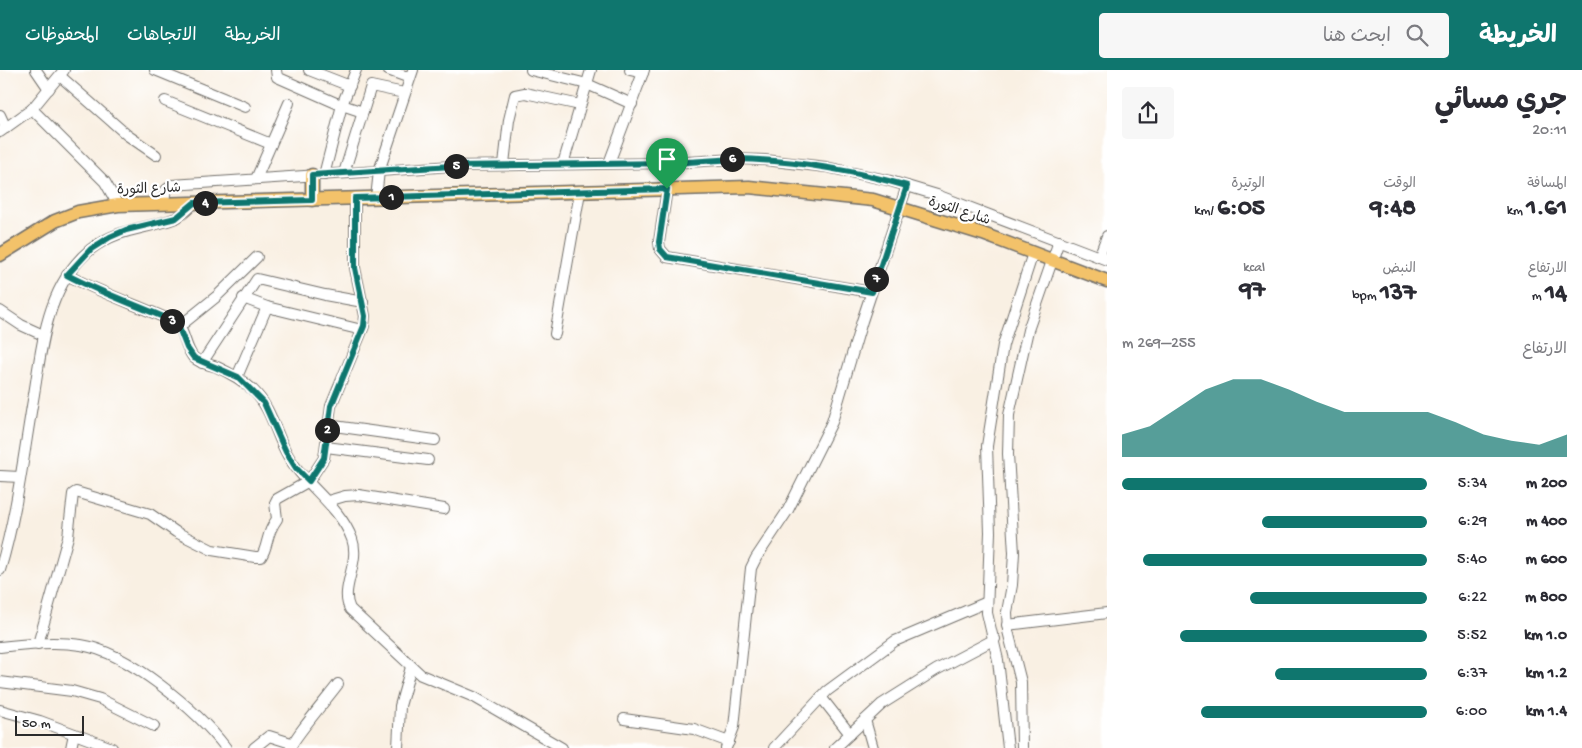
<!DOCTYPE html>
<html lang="ar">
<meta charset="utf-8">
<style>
body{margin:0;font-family:"Gochi Hand","Playpen Sans Arabic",sans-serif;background:#f7f7f7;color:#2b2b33;direction:rtl;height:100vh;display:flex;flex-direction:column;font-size:19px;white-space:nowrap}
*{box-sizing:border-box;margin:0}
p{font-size:16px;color:#7c7c81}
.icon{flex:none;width:28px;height:28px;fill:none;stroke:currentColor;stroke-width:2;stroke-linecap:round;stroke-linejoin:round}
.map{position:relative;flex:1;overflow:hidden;direction:ltr}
.side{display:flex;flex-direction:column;background:#fff;width:475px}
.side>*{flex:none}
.scale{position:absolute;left:15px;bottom:12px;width:69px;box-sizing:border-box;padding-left:5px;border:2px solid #2b2b2b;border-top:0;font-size:14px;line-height:18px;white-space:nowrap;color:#2b2b2b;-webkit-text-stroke:4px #fff;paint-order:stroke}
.pin{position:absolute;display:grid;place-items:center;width:42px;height:42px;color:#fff;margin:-51px -21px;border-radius:50% 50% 50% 0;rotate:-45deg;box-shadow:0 0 5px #0007}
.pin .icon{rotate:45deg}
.km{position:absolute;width:25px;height:25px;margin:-12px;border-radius:50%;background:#222;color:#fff;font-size:14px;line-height:25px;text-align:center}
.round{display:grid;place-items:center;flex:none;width:52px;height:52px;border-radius:5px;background:#f7f7f7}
.overview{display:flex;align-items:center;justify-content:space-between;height:85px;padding:0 15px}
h1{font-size:28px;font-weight:700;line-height:38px}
.figures{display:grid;grid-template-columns:repeat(3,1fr);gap:8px;height:85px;padding:5px 15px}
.figures div{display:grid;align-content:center}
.figures b{font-size:25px;font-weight:700}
.figures small{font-size:14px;font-weight:400}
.figures p{font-size:14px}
.chart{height:140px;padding:10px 15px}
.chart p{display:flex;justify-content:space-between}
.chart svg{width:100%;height:90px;margin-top:5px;fill:#0f766e;opacity:.7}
ul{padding:0 15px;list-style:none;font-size:16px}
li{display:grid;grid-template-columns:80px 60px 1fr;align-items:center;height:38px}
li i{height:12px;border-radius:6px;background:#0f766e}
header{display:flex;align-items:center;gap:30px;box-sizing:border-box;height:70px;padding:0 25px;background:#0f766e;color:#fff}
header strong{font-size:24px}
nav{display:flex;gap:28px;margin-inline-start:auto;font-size:18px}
.search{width:350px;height:45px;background:#f7f7f7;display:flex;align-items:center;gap:12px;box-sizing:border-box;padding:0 18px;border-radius:5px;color:#7c7c81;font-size:19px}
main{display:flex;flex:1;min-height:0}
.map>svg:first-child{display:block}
</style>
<header>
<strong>الخريطة</strong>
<div class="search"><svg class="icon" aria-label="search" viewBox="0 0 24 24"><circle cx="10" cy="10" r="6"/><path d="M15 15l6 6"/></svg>ابحث هنا</div>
<nav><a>الخريطة</a><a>الاتجاهات</a><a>المحفوظات</a></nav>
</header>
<main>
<section class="side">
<div class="overview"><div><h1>جري مسائي</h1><p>20:11</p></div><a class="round"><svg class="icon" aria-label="share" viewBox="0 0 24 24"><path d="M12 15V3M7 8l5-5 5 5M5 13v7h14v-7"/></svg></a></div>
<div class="figures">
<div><p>المسافة</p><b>1.61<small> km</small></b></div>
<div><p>الوقت</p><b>9:48</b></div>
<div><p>الوتيرة</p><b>6:05<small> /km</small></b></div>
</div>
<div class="figures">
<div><p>الارتفاع</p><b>14<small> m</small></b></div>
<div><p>النبض</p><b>137<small> bpm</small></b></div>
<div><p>kcal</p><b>97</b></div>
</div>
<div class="chart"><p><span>الارتفاع</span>255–269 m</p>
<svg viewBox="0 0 160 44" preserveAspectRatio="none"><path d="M0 44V33L10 29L20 20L30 11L40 6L50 6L60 11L70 17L80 22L90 22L100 22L110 22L120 27L130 33L140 36L150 38L160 33V44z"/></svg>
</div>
<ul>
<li><b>200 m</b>5:34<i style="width:100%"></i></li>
<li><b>400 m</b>6:29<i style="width:54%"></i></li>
<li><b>600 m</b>5:40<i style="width:93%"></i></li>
<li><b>800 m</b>6:22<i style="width:58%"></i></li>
<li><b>1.0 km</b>5:52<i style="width:81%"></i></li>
<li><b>1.2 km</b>6:37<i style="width:50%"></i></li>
<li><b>1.4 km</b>6:00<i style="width:74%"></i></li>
</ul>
</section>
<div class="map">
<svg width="1107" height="678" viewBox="0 0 1107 678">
<rect width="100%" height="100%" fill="#fff"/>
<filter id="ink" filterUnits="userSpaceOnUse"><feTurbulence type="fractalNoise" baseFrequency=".02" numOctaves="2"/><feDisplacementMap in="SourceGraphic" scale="10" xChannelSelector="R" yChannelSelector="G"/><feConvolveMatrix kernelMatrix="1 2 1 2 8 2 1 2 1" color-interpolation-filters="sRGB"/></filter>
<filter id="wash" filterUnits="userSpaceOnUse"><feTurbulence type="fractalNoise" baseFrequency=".0096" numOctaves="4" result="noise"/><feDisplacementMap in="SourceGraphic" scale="20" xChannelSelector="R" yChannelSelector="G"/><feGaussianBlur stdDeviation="1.12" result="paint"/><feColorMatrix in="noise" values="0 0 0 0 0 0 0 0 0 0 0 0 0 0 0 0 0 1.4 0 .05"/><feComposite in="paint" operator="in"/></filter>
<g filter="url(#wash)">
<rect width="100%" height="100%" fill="#f9f0e3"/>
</g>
<g filter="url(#ink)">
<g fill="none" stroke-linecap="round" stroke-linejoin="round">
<g stroke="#73706b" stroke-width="12">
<g id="minor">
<path d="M36,0L49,19"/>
<path d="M64,0L32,39L105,112L118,135"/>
<path d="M155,0L245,37"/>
<path d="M276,0L277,7L336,33L363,42"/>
<path d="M309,0L350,16"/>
<path d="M388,0L410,8"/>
<path d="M531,0L587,14L632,34"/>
<path d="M630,0L643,3"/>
<path d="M60,6L127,65L156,85"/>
<path d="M165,31L271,74"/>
<path d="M0,45L6,58"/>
<path d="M0,62L32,39"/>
<path d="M609,93L644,0"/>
<path d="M504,94L509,50L515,25L525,23L580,35"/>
<path d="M563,94L591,0"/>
<path d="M344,103L371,16L404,23"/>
<path d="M324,105L342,35L356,0"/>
<path d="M256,109L289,33"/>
<path d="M667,119L659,172L660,179L667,187L871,222"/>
<path d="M376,128L379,101L452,96L672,93L735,89L765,90L826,97L887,110L937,125L1107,190"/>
<path d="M163,134L166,120L172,115L379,101L413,0"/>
<path d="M1099,187L1107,166"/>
<path d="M67,205C103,224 140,236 177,253C185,262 185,277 193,287C200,294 209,294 217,297C230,303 242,310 252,319C271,337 275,361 286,382C303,415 339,434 352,469C361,493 339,518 350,539L421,605L474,627L562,678"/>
<path d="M243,228L267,237L362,260"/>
<path d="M0,241L21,255L43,265"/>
<path d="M180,256L216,227L257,187"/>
<path d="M555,264L580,122"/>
<path d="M202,293L257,209L325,225L363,232"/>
<path d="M237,307L267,237"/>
<path d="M327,355L435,370"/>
<path d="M326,377L428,390"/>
<path d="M0,406L20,407"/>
<path d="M328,431L345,426L359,425L444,439"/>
<path d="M0,500C16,447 23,390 32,336C42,281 44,217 91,179C120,157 146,160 176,148C183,145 189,138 194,133"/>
<path d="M1007,555L1107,543"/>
<path d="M38,574L68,467L73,424L76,422L150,444L176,462L212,480L255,487H261C269,475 265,465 277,449L275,433L277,429L309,411L324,388L331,336L364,256L365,246L355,198V128"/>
<path d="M0,577C26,574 54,571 81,575C128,582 198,641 226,678"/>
<path d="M0,612L72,621L100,629L154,656"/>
<path d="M821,627L850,664"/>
<path d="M0,640L40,651L112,678"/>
<path d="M624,649L694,659L729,672"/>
<path d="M865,650L873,678"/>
<path d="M71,678L74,664"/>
<path d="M254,678L269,666L291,673"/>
<path d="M291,678C291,671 330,625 338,614"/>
<path d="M398,678L400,636L411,597"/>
<path d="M726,678L734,657L751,498L756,488L788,440L832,352L862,251L907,116"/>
<path d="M774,678L827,621L895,571L987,532"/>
<path d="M835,678L882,634L936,600L995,569"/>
<path d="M1008,678L998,590L987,543L990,462L987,376L1003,275L1033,183"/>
<path d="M1022,678L1021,612L1008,561L1007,542L1012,515L1014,483L1008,384L1009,345L1028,260L1059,171"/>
</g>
</g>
<g stroke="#73706b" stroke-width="15">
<g id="major">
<path d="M312,130V105"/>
<path d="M0,185L55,151L78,142L118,135L749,117L873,130L983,164L1107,211"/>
</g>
</g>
<use href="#minor" stroke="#fff" stroke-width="10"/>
<use href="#major" stroke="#f3c26a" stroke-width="12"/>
</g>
</g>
<g fill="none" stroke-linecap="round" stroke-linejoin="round" filter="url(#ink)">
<g stroke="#fff" stroke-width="10">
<path id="route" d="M735,89C793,90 851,100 907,116L872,222L667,187L660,179L659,172L667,119L355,128V198L365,246L364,256L331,336L324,388L309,411L296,398L286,382L264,333L238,307L194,288L187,278L177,253C140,236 103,224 67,205L91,179L110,167L126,160L176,148L194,133L312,130V105L452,96L672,93Z"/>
</g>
<use href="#route" stroke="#0f766e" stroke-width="6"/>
</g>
<g text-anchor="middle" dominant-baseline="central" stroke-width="4.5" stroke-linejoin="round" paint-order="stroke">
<g font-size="14" fill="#2b2b2b" stroke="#fff">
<text transform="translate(149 120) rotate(-2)">شارع الثورة</text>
<text transform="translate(959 142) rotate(18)">شارع الثورة</text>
</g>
</g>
</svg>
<div class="scale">50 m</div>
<div class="pin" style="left:667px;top:119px;background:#1e9e55"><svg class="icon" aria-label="arrive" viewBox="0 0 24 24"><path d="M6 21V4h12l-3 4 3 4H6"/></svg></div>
<b class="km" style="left:391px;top:127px">1</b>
<b class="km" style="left:327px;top:360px">2</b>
<b class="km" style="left:172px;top:251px">3</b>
<b class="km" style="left:205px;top:133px">4</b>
<b class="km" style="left:456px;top:96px">5</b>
<b class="km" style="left:732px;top:89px">6</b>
<b class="km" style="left:876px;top:209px">7</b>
</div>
</main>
